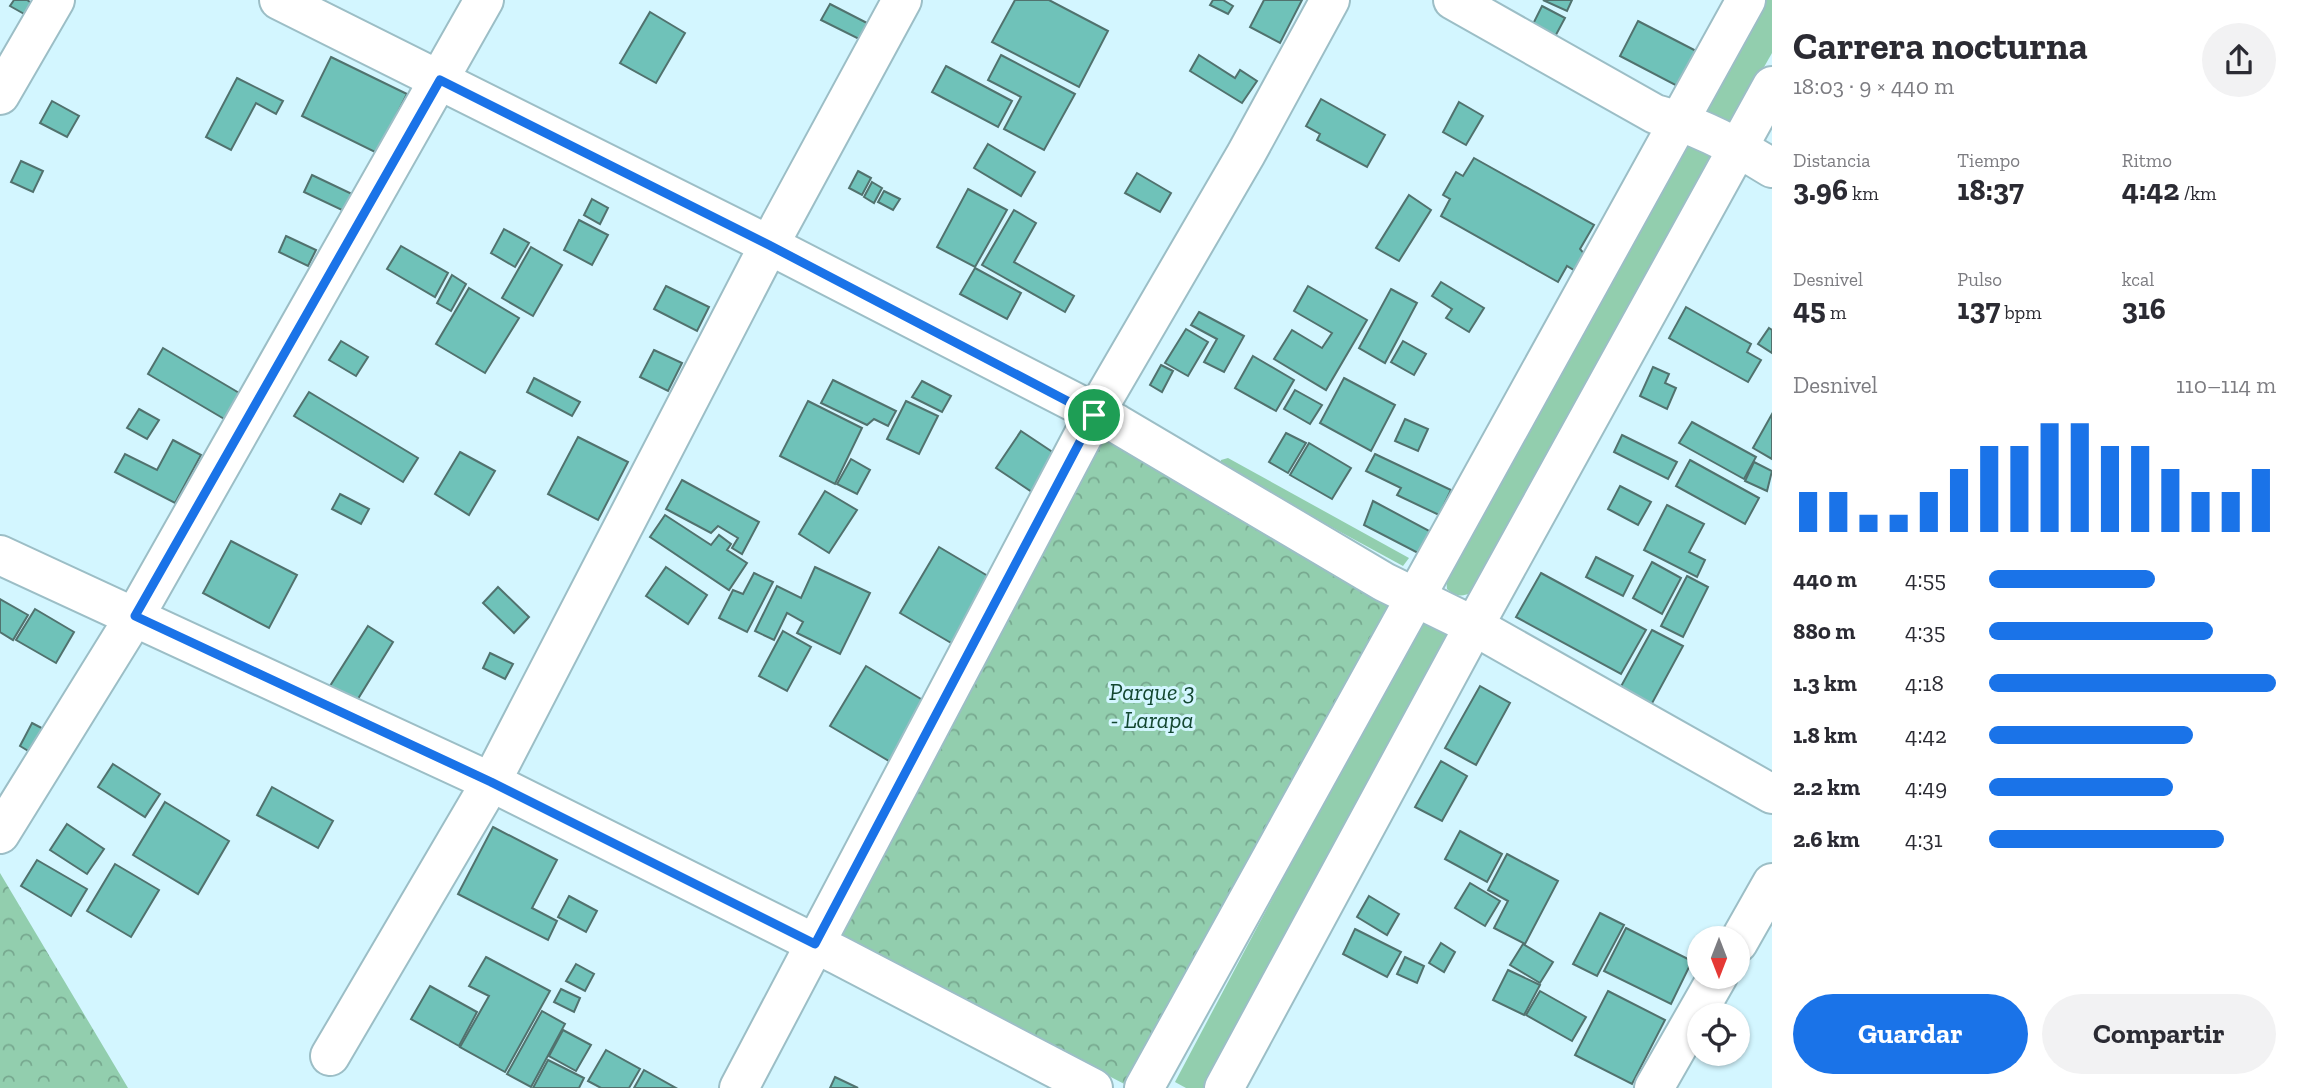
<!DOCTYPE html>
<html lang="es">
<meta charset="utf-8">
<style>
body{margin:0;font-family:"Zilla Slab",serif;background:#f2f2f3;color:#2b2b33;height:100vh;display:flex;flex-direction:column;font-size:26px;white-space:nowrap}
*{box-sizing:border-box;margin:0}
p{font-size:23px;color:#7c7c81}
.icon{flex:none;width:38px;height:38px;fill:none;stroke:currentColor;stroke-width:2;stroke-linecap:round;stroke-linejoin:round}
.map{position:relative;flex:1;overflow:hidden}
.panel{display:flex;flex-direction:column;background:#fff;width:525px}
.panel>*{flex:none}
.needle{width:46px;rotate:180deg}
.tools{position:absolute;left:1687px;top:926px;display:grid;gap:14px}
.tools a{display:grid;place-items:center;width:63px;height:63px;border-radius:50%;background:#fff;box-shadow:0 2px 5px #0004;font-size:35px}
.pin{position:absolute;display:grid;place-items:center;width:60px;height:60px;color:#fff;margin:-30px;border:4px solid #fff;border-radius:50%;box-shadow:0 2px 7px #0007}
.round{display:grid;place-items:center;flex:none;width:74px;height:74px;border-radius:37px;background:#f2f2f3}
.overview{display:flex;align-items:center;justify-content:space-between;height:119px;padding:0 21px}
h1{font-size:38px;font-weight:700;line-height:52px}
.metrics{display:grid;grid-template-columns:repeat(3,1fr);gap:10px;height:119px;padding:7px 21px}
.metrics div{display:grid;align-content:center}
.metrics b{font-size:30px;font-weight:700}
.metrics small{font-size:19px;font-weight:400}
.metrics p{font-size:19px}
.chart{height:196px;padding:14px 21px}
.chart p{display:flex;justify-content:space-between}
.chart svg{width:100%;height:126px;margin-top:7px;stroke:#1a73e8;stroke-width:6}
.button{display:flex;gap:14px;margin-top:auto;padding:14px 21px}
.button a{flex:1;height:80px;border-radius:42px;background:#1a73e8;color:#fff;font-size:28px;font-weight:700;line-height:80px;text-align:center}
.button a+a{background:#f2f2f3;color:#2b2b33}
ul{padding:0 21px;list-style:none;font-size:23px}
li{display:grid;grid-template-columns:112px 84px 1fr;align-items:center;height:52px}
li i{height:18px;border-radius:9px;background:#1a73e8}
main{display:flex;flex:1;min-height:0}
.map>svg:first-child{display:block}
</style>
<main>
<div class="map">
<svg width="1772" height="1088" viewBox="0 0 1772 1088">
<defs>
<pattern id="forest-crowns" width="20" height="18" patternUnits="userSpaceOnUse" patternTransform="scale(1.75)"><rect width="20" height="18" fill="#92ceae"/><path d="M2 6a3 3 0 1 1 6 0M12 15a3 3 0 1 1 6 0" fill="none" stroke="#77a88f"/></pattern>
</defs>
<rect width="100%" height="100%" fill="#d3f6ff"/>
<g fill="#92ceae">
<path d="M1759,0H1772V53L1735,118L1720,125L1704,110Z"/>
<path d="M1693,144L1709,149L1713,158L1473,592C1462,597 1456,597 1447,589L1446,577L1683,148Z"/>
<path d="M1228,458L1409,558L1403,566L1221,467V460Z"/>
<path d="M1419,622L1446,626V638L1208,1088H1186L1175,1082Z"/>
</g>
<g fill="url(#forest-crowns)">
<path d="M1117,424L1113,445L1406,605L1132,1088L836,934L1092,453Z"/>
<path d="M0,873L128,1088H0Z"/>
</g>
<g fill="#6fc2b9" stroke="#51726e" stroke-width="2">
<path d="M14,0H27L33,4L26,15L10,6Z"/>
<path d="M1015,0H1049L1108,31L1079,87L992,42Z"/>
<path d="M1213,0H1223L1233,6L1228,14L1210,5Z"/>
<path d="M1264,0H1302L1280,43L1250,27Z"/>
<path d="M1543,0H1572L1567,11Z"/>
<path d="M830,4L867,23L859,39L821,20Z"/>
<path d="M1542,6L1565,18L1550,46L1528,34Z"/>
<path d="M650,12L685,33L656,83L620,63Z"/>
<path d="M1638,21L1702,54L1683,89L1620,56Z"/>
<path d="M1001,55L1075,94L1044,150L1004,129L1021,97L988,80Z"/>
<path d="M1199,55L1235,78L1240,70L1257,81L1242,103L1190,71Z"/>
<path d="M331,57L407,94L377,153L302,116Z"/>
<path d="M946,66L1012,101L998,127L932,92Z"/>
<path d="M237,78L283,101L276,114L256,103L231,150L206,137Z"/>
<path d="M1321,99L1385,135L1367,167L1317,140L1320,134L1306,126Z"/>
<path d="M52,101L79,116L67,137L40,123Z"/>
<path d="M1459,102L1483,116L1466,145L1443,132Z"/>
<path d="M988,144L1035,172L1021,196L974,168Z"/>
<path d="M1474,158L1594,225L1580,249L1586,256L1577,272L1567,266L1558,282L1441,216L1450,199L1443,195L1456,172L1463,176Z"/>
<path d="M21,161L43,171L33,192L11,182Z"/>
<path d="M858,171L871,178L862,195L849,188Z"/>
<path d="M1137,173L1171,193L1160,212L1125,193Z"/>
<path d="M312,175L352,194L344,211L304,192Z"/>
<path d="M872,182L882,188L874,203L864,197Z"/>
<path d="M968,189L1007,210L975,267L937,247Z"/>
<path d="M884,191L900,199L893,210L878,202Z"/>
<path d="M1409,195L1431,210L1399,261L1376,248Z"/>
<path d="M592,199L608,208L600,224L584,215Z"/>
<path d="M1014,210L1036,223L1014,262L1074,296L1065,312L982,265Z"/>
<path d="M579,220L608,235L592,265L564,250Z"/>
<path d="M504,229L529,243L515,267L491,253Z"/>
<path d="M286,236L316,250L308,266L279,252Z"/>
<path d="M401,246L448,273L435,297L387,269Z"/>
<path d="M531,247L562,265L533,316L502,298Z"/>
<path d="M975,268L1021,293L1007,319L960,294Z"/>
<path d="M452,275L466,284L451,311L437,303Z"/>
<path d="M1441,282L1484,308L1469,332L1446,318L1452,309L1432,296Z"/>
<path d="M666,286L709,307L697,331L654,309Z"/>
<path d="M1308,286L1367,320L1326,390L1274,359L1292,330L1322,348L1332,333L1294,311Z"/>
<path d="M469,288L519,318L485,373L436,344Z"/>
<path d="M1391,289L1417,303L1385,363L1359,348Z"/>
<path d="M1686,307L1751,344L1747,352L1761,360L1748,382L1669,338Z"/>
<path d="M1199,312L1244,336L1224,372L1204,362L1217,339L1191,325Z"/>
<path d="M1769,328L1772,330V353L1758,344Z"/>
<path d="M1186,329L1208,342L1188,376L1165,363Z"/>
<path d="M341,341L368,357L356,376L329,360Z"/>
<path d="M1403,341L1426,354L1414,375L1391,362Z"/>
<path d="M163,348L246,397L231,423L148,374Z"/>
<path d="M654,350L682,363L668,391L640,377Z"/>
<path d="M1253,356L1294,380L1276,411L1235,388Z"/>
<path d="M1161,365L1173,371L1162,392L1150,385Z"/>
<path d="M1653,367L1669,374L1665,383L1676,388L1667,409L1640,396Z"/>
<path d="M534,378L580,402L572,416L527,392Z"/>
<path d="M1344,378L1395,405L1371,451L1320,423Z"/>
<path d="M833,380L896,411L888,426L874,419L867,425L821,403Z"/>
<path d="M922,381L951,396L942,412L912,397Z"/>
<path d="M1295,390L1322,405L1310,424L1284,409Z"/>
<path d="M309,392L418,458L403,482L294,416Z"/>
<path d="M808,401L862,428L835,484L780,456Z"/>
<path d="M906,401L938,416L919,454L887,439Z"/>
<path d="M139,409L159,420L147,439L127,428Z"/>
<path d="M1772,414V459L1753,448Z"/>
<path d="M1405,419L1428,429L1418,451L1395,441Z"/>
<path d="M1692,422L1756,457L1744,479L1679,443Z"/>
<path d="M1021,431L1057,455L1032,492L996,468Z"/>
<path d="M1286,433L1306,443L1288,473L1269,462Z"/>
<path d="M1622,435L1677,462L1668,479L1614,452Z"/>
<path d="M578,437L628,462L598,520L548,494Z"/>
<path d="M173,440L201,455L175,503L115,472L125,454L157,470Z"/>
<path d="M1309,443L1351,468L1332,499L1290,475Z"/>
<path d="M460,452L495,471L469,515L435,494Z"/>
<path d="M1375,454L1451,490L1439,515L1397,495L1401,488L1366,471Z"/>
<path d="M851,459L870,470L857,494L837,484Z"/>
<path d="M1690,460L1759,498L1745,524L1676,486Z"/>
<path d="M1754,462L1772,471L1767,491L1745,481Z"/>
<path d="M682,480L759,522L742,554L732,548L738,538L718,526L711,533L666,509Z"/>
<path d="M1620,486L1651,502L1638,525L1608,509Z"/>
<path d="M825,491L857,510L829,553L799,534Z"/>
<path d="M340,494L369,509L361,524L332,509Z"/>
<path d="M1373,501L1435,534L1420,554L1364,525Z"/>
<path d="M1667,505L1704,524L1689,552L1705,560L1697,577L1644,550Z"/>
<path d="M665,515L711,545L719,535L731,544L727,550L747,563L729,590L650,537Z"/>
<path d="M231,541L297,575L269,628L203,593Z"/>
<path d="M939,547L998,582L958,647L900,613Z"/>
<path d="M1596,557L1633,576L1623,596L1586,577Z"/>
<path d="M1652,562L1681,578L1662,614L1633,598Z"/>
<path d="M666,567L707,595L688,624L646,596Z"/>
<path d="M815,567L870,593L840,654L797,633L803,622L787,613L774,640L755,631L777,586L801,598Z"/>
<path d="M754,573L773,582L747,632L719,618L733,590L743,594Z"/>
<path d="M1541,573L1646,630L1621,674L1516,617Z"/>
<path d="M1687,576L1708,587L1683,637L1661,626Z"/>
<path d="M498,587L529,617L514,633L483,603Z"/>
<path d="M0,599L28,615L13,640L0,632Z"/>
<path d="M35,609L74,632L56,663L16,640Z"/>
<path d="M368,626L393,642L356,702L330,686Z"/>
<path d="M1652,630L1683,646L1650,707L1619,690Z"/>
<path d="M783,631L811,647L787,691L759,676Z"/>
<path d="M490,653L513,664L505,679L483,668Z"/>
<path d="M866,666L931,705L894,764L830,726Z"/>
<path d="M1480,686L1510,703L1476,765L1445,748Z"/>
<path d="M32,723L53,734L40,758L20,746Z"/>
<path d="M1441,761L1467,776L1442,821L1415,807Z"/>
<path d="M113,764L160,794L145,817L98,787Z"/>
<path d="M272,787L333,821L318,848L257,815Z"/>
<path d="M165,802L229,841L198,894L133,855Z"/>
<path d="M67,824L104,849L87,874L50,850Z"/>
<path d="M493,827L557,860L532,908L557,921L548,940L458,894Z"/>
<path d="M1460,831L1502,854L1487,882L1445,859Z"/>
<path d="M1507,854L1558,881L1525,944L1494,928L1508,901L1488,890Z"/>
<path d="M37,860L87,889L71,916L21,886Z"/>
<path d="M115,864L159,890L131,937L87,911Z"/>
<path d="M1470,883L1500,901L1485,926L1455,908Z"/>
<path d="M569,896L597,911L586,932L558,917Z"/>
<path d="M1369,896L1399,914L1387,935L1357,917Z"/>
<path d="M1600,913L1624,925L1597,976L1573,964Z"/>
<path d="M1626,928L1692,961L1671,1004L1604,971Z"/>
<path d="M1355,929L1401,952L1387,977L1343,954Z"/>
<path d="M1441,943L1455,952L1444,972L1429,963Z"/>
<path d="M1523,944L1553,962L1540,983L1510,965Z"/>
<path d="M486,957L550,991L505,1072L460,1047L489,996L469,986Z"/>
<path d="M1405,957L1424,966L1417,983L1397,974Z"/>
<path d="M576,964L594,974L585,991L566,981Z"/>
<path d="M1508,970L1540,985L1524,1015L1493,1000Z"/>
<path d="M430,986L477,1012L459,1046L411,1019Z"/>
<path d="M561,989L580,998L574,1012L554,1002Z"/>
<path d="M1540,991L1586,1017L1572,1041L1526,1015Z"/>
<path d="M1608,991L1665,1020L1632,1084L1575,1055Z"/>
<path d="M542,1011L565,1024L531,1087L507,1074Z"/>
<path d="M563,1030L591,1045L576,1071L549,1056Z"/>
<path d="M606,1050L640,1069L629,1088H601L588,1081Z"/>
<path d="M548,1060L584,1078L579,1088H533Z"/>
<path d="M644,1070L676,1088H634Z"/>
<path d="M835,1077L858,1088H830Z"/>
</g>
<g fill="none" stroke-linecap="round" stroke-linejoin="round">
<g stroke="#9cbec6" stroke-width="42">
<g id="minor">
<path d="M279,0L769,245L1117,424L1384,582L1474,626L1772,794"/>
<path d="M1453,0L1655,114C1697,125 1735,145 1772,168"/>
<path d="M0,95L55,0"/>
<path d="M0,555L491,782L838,955L1093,1088"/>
<path d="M0,834L135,616L484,0"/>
<path d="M1738,943L1772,883"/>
<path d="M330,1056L491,782L769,245L902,0"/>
<path d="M739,1088L1094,415L1246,154L1330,0"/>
<path d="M1144,1088L1746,0"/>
<path d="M1224,1088L1474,626L1772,86"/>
<path d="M1654,1088L1718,976"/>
</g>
</g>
<use href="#minor" stroke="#fff" stroke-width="38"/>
</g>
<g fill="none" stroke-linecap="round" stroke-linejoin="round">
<g stroke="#fff" stroke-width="14">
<path id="route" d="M440,80L769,245L1094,415L815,944L491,782L135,616Z"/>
</g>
<use href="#route" stroke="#1a73e8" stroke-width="9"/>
</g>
<g text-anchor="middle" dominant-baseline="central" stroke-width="6" stroke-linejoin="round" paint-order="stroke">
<g font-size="24" font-style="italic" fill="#144831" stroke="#d3f6ff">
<text x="1152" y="691">Parque 3<tspan x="1152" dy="28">- Larapa</tspan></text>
</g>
</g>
</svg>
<div class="tools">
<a><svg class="needle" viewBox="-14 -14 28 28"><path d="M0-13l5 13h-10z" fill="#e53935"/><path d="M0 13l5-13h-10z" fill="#7c7c81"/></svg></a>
<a><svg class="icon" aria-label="locate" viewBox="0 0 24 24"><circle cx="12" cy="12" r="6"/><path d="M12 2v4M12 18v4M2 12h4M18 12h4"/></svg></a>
</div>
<div class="pin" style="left:1094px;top:415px;background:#1e9e55"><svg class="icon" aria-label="arrive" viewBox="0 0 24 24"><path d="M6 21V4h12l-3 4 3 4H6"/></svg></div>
</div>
<section class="panel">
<div class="overview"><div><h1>Carrera nocturna</h1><p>18:03 · 9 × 440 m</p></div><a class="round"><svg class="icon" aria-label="share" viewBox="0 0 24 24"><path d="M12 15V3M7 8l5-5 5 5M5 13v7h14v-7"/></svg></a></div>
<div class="metrics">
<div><p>Distancia</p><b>3.96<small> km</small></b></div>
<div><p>Tiempo</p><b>18:37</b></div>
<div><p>Ritmo</p><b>4:42<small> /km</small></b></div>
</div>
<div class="metrics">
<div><p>Desnivel</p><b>45<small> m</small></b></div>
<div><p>Pulso</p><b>137<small> bpm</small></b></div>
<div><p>kcal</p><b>316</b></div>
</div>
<div class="chart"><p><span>Desnivel</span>110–114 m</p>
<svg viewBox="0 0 160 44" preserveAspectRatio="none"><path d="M5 44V30M15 44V30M25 44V38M35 44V38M45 44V30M55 44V22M65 44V14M75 44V14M85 44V6M95 44V6M105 44V14M115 44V14M125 44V22M135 44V30M145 44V30M155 44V22"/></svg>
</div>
<ul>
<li><b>440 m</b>4:55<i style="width:58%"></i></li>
<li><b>880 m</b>4:35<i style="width:78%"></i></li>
<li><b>1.3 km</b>4:18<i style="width:100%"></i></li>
<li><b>1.8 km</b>4:42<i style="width:71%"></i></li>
<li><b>2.2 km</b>4:49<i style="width:64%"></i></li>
<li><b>2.6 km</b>4:31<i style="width:82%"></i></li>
</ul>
<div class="button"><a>Guardar</a><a>Compartir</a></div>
</section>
</main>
